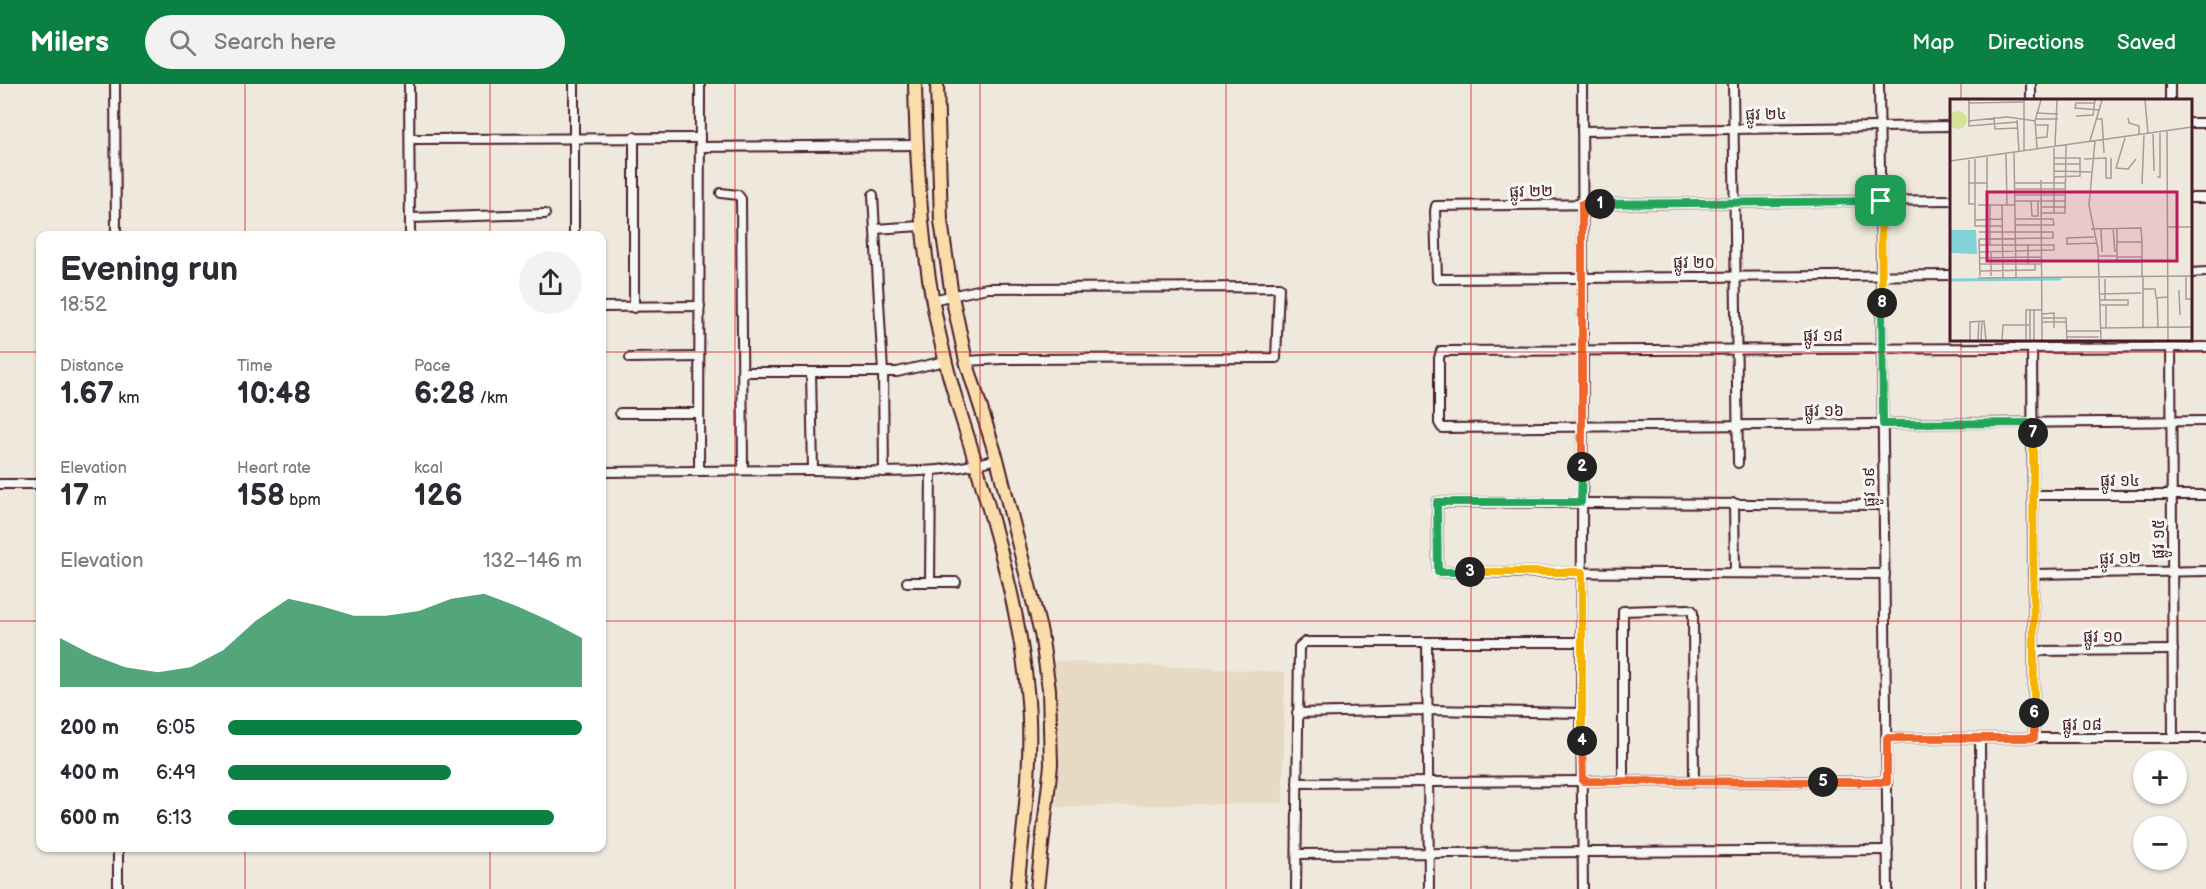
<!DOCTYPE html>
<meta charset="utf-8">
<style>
body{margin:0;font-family:"Balsamiq Sans","Noto Sans Khmer",sans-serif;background:#f2f2f3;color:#2b2b33;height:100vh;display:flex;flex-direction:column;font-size:22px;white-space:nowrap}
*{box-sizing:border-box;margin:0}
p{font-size:20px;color:#7c7c81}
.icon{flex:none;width:33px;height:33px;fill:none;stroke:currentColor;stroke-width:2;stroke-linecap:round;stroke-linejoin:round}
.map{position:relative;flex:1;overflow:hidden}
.details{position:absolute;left:36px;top:147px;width:570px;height:621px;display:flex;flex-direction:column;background:#fff;border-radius:12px;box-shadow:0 2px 4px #0004}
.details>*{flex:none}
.tools{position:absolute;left:2133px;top:666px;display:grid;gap:12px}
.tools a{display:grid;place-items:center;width:54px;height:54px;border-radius:50%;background:#fff;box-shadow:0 2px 4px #0004;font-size:30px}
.pin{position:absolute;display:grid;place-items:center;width:51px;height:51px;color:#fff;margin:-26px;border-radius:12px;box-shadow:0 3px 9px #0006}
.km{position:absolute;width:30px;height:30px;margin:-15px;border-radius:50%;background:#222;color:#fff;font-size:16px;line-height:30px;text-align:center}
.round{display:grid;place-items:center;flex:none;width:63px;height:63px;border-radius:32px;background:#f2f2f3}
.headline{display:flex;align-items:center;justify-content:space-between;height:102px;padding:0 24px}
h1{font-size:33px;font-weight:800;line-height:45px}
.figures{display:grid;grid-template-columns:repeat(3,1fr);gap:9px;height:102px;padding:6px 24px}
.figures div{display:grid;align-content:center}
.figures b{font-size:30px;font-weight:800}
.figures small{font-size:16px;font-weight:400}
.figures p{font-size:16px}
.chart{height:168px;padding:12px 24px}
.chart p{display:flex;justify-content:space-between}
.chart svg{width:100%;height:108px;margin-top:6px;fill:#0b8043;opacity:.7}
ul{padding:0 24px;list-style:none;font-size:20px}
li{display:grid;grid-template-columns:96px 72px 1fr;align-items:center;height:45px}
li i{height:15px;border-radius:8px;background:#0b8043}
header{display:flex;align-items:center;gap:36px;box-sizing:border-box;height:84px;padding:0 30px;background:#0b8043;color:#fff}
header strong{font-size:28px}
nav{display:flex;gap:33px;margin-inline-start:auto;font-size:21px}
.search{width:420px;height:54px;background:#f2f2f3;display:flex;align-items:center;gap:15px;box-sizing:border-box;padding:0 21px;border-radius:33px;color:#7c7c81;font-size:22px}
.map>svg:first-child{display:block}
</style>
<header>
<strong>Milers</strong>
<div class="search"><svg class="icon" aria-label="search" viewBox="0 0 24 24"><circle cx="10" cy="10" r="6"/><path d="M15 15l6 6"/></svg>Search here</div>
<nav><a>Map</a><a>Directions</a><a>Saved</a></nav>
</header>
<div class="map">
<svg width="2206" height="805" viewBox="0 0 2206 805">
<rect width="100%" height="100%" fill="#efe9dd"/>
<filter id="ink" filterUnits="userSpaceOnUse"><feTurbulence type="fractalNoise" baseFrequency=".0167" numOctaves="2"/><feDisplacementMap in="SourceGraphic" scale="12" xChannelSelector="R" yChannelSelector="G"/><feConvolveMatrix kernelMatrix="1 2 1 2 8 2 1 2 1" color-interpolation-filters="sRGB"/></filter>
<g filter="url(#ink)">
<path fill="#e7dac4" d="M1054,577L1285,588L1283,719L1056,723L1059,672Z"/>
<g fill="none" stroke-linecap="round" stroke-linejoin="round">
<g stroke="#4a1f2b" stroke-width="12">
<g id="minor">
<path d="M115,0L116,152"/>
<path d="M409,0L410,152"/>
<path d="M1582,0L1583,266L1581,629L1583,805"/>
<path d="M1733,0L1738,379"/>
<path d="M1879,0L1888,805"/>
<path d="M2031,0V16"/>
<path d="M2170,0V16"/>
<path d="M2190,39H2206"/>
<path d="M1582,47L1951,42"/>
<path d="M634,53V224"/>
<path d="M410,55L700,54"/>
<path d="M700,63L917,61"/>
<path d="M721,109L738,111L741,115L743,386"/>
<path d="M873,111L883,288L884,388"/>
<path d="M2190,114H2206"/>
<path d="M1951,116L1436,122L1435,127L1437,195L1951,191"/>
<path d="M410,134L545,130"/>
<path d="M875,145L921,142"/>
<path d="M574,152V0"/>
<path d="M2190,189L2206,188"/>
<path d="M932,216L987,204L1279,203L1276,274L1002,275L966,277"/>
<path d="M602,223L700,222"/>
<path d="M2032,255L2034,654"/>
<path d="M2171,255L2173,654"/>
<path d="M2206,263L1446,267H1441L1439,274V339L1442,344L2206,337"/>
<path d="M630,274L699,273"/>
<path d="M742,288H897L945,277"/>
<path d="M811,288L813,386"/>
<path d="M620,329H699"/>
<path d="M699,385L700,0"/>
<path d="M602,388C672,387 741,386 811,386C874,387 936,393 997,375"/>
<path d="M0,400H40"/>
<path d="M2033,411H2206"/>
<path d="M1734,419L1735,489"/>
<path d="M1884,421L1440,418H1437V420L1438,486L1440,488L1885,490"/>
<path d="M2033,490L2206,487"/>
<path d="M907,498H956"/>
<path d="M930,498L931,387"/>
<path d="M1427,558L1429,805"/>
<path d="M2034,567L2173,566"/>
<path d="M1297,629L1428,626L1581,629"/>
<path d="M1887,654H2206"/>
<path d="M1980,654L1981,805"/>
<path d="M1623,697V527L1688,525L1692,526L1693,529L1694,698"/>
<path d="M1297,699L1583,697L1887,698"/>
<path d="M118,764V805"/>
<path d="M1297,770L1888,766"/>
<path d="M1296,805L1299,563L1305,558H1581"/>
</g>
</g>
<g stroke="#4a1f2b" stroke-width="16">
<g id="primary">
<path d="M915,0C917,93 922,184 945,275C953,310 966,345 976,380C997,451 1020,531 1027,606C1034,673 1024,738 1017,805"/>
<path d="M937,0L941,137L952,212L966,277L997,375L1041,549L1049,605L1051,681L1037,805"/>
</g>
</g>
<use href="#minor" stroke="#f6f6f2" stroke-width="8"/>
<use href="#primary" stroke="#fbddab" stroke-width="12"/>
</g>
</g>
<g fill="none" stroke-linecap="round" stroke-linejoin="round" filter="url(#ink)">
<g stroke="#fff" stroke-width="12">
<path id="split-1" d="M1600,120L1881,117"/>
</g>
<g stroke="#fff" stroke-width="12">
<path id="split-2" d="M1582,383V120H1600"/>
</g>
<g stroke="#fff" stroke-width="12">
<path id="split-3" d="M1470,488H1438L1437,418H1581L1582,383"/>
</g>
<g stroke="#fff" stroke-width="12">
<path id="split-4" d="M1470,488H1582V657"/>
</g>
<g stroke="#fff" stroke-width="12">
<path id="split-5" d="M1582,657L1583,697L1823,698"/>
</g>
<g stroke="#fff" stroke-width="12">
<path id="split-6" d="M1823,698H1887V654H2034V629"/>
</g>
<g stroke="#fff" stroke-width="12">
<path id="split-7" d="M2033,349L2034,629"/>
</g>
<g stroke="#fff" stroke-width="12">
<path id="split-8" d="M1882,219L1883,340L2033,339V349"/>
</g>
<g stroke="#fff" stroke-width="12">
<path id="split-9" d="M1881,117L1882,219"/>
</g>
<use href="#split-1" stroke="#22a559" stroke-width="8"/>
<use href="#split-2" stroke="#f0652b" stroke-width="8"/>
<use href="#split-3" stroke="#22a559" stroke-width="8"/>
<use href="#split-4" stroke="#f5b400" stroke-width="8"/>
<use href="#split-5" stroke="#f0652b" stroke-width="8"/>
<use href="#split-6" stroke="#f0652b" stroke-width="8"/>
<use href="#split-7" stroke="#f5b400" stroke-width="8"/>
<use href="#split-8" stroke="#22a559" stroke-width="8"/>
<use href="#split-9" stroke="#f5b400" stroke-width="8"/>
</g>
<path fill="none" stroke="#d62828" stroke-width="1.5" stroke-opacity="0.55" d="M245,0V152M490,0V152M735,0V805M980,0V805M1226,0V805M1471,0V805M1716,0V805M1961,0V16M1961,255V805M0,268H40M602,268H2206M0,537H40M602,537H2206M245,764V805M490,764V805"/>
<g text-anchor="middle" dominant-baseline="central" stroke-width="6" stroke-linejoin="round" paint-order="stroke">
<g font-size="16" fill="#4a1f2b" stroke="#f6f6f2">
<text transform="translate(1766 31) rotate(-1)">ផ្លូវ ២៤</text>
<text transform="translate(1531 108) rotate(-1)">ផ្លូវ ២២</text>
<text x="1694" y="179">ផ្លូវ ២០</text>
<text x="1823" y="252">ផ្លូវ ១៨</text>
<text x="1824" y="327">ផ្លូវ ១៦</text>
<text x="2120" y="397">ផ្លូវ ១៤</text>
<text transform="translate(1870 403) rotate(-91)">ផ្លូវ ១៩</text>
<text transform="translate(2159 455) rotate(-90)">ផ្លូវ ១៥</text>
<text transform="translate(2120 475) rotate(-1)">ផ្លូវ ១២</text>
<text x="2103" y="553">ផ្លូវ ១០</text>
<text x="2082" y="641">ផ្លូវ ០៨</text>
</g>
</g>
<g transform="translate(1950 15)">
<rect width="242" height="242" fill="#efe9dd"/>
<path d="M-1 21a9 9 0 1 1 18 0a9 9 0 1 1-18 0Z" fill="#d5e296"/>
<path d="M0,131H26L27,155L0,154Z" fill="#82d3d8"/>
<path fill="none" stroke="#82d3d8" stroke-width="3" d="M0,181L111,180"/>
<path fill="none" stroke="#ad9896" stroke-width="1.5" d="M19,1V27L67,23M74,1V51M195,1L198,34M18,4L73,3M145,4H126L125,9L149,11M86,14L108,15M126,17L143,16L145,1M44,18L45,30L68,29M178,19L179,24L189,27V36M86,20H108M147,20H152L154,54M67,21L69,52M18,22L57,18L85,22M85,26H98L97,38L86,39M217,32L218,241M203,35L204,72M175,39L166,69L178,70L186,60M140,42L152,1M145,42L139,106L148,150L151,241M104,47V114M105,47L107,1M87,49L85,22L91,1M64,53L66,178M56,55L57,106M25,58V127H52M37,58V106M104,59H130V77L104,78M134,60L156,59V79H161V59M19,61V105H25M0,62L242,28M104,65H130M104,72L141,73M207,78H210V34M91,81L92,241M19,84H37M65,84H116M192,85L194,36M65,90H116M65,96H116M65,102H116M81,102L82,117H88V102M28,106H65M40,106V146M52,106L53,179M91,108H116M91,114H115L116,46M25,121L52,120M65,126H104L103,120H66M217,128H242M151,129L152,153M163,129L165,153M141,130L191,129L192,143M29,133H103V139L29,140M144,138L117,139V145L147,144M29,140L30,177M167,143H192V177M29,146H104V151L30,153M78,146V165M41,153V177M148,157H167M167,158H192M30,159L91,158M149,163H192M167,163V129M30,165H91M30,172L85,171V165M193,177V229M236,177V200H242M28,179L242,177M155,180V201M193,190H205L206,199L218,198M229,191L230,216M150,195L191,194M207,198L208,229M150,201H178V206H150M156,207V229M80,211V241M84,211V241M92,215L104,214V229M92,219H116L117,241M92,223H116M150,229L242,228M117,232H151M117,238H149M20,241V223L34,222L36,241M28,241L29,222M31,241L32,222M52,241L53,226H80M76,241V211H92"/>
<path fill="#c2185b" fill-opacity="0.15" stroke="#c2185b" stroke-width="3" d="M37,93H227V162H37Z"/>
<rect width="242" height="242" fill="none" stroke="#4a1f2b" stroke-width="3"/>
</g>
</svg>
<div class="tools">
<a>+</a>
<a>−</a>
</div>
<div class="pin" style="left:1881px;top:117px;background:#1e9e55"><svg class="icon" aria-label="arrive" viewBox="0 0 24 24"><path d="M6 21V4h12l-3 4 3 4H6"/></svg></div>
<b class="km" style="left:1600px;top:120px">1</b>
<b class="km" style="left:1582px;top:383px">2</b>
<b class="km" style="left:1470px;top:488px">3</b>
<b class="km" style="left:1582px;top:657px">4</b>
<b class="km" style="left:1823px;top:698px">5</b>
<b class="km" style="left:2034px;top:629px">6</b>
<b class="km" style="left:2033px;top:349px">7</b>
<b class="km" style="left:1882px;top:219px">8</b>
<section class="details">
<div class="headline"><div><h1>Evening run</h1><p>18:52</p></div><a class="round"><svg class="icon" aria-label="share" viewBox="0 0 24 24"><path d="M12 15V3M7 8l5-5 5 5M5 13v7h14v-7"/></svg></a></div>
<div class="figures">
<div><p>Distance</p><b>1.67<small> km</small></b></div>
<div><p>Time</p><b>10:48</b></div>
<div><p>Pace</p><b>6:28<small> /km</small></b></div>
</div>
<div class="figures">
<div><p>Elevation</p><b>17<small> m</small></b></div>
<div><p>Heart rate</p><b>158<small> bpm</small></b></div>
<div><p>kcal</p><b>126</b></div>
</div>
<div class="chart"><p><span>Elevation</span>132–146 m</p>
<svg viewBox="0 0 160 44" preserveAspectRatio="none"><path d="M0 44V24L10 31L20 36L30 38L40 36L50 29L60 17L70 8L80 11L90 15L100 15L110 13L120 8L130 6L140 11L150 17L160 24V44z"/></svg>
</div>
<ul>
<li><b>200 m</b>6:05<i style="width:100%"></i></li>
<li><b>400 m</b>6:49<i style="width:63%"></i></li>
<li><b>600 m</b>6:13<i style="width:92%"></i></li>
</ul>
</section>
</div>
